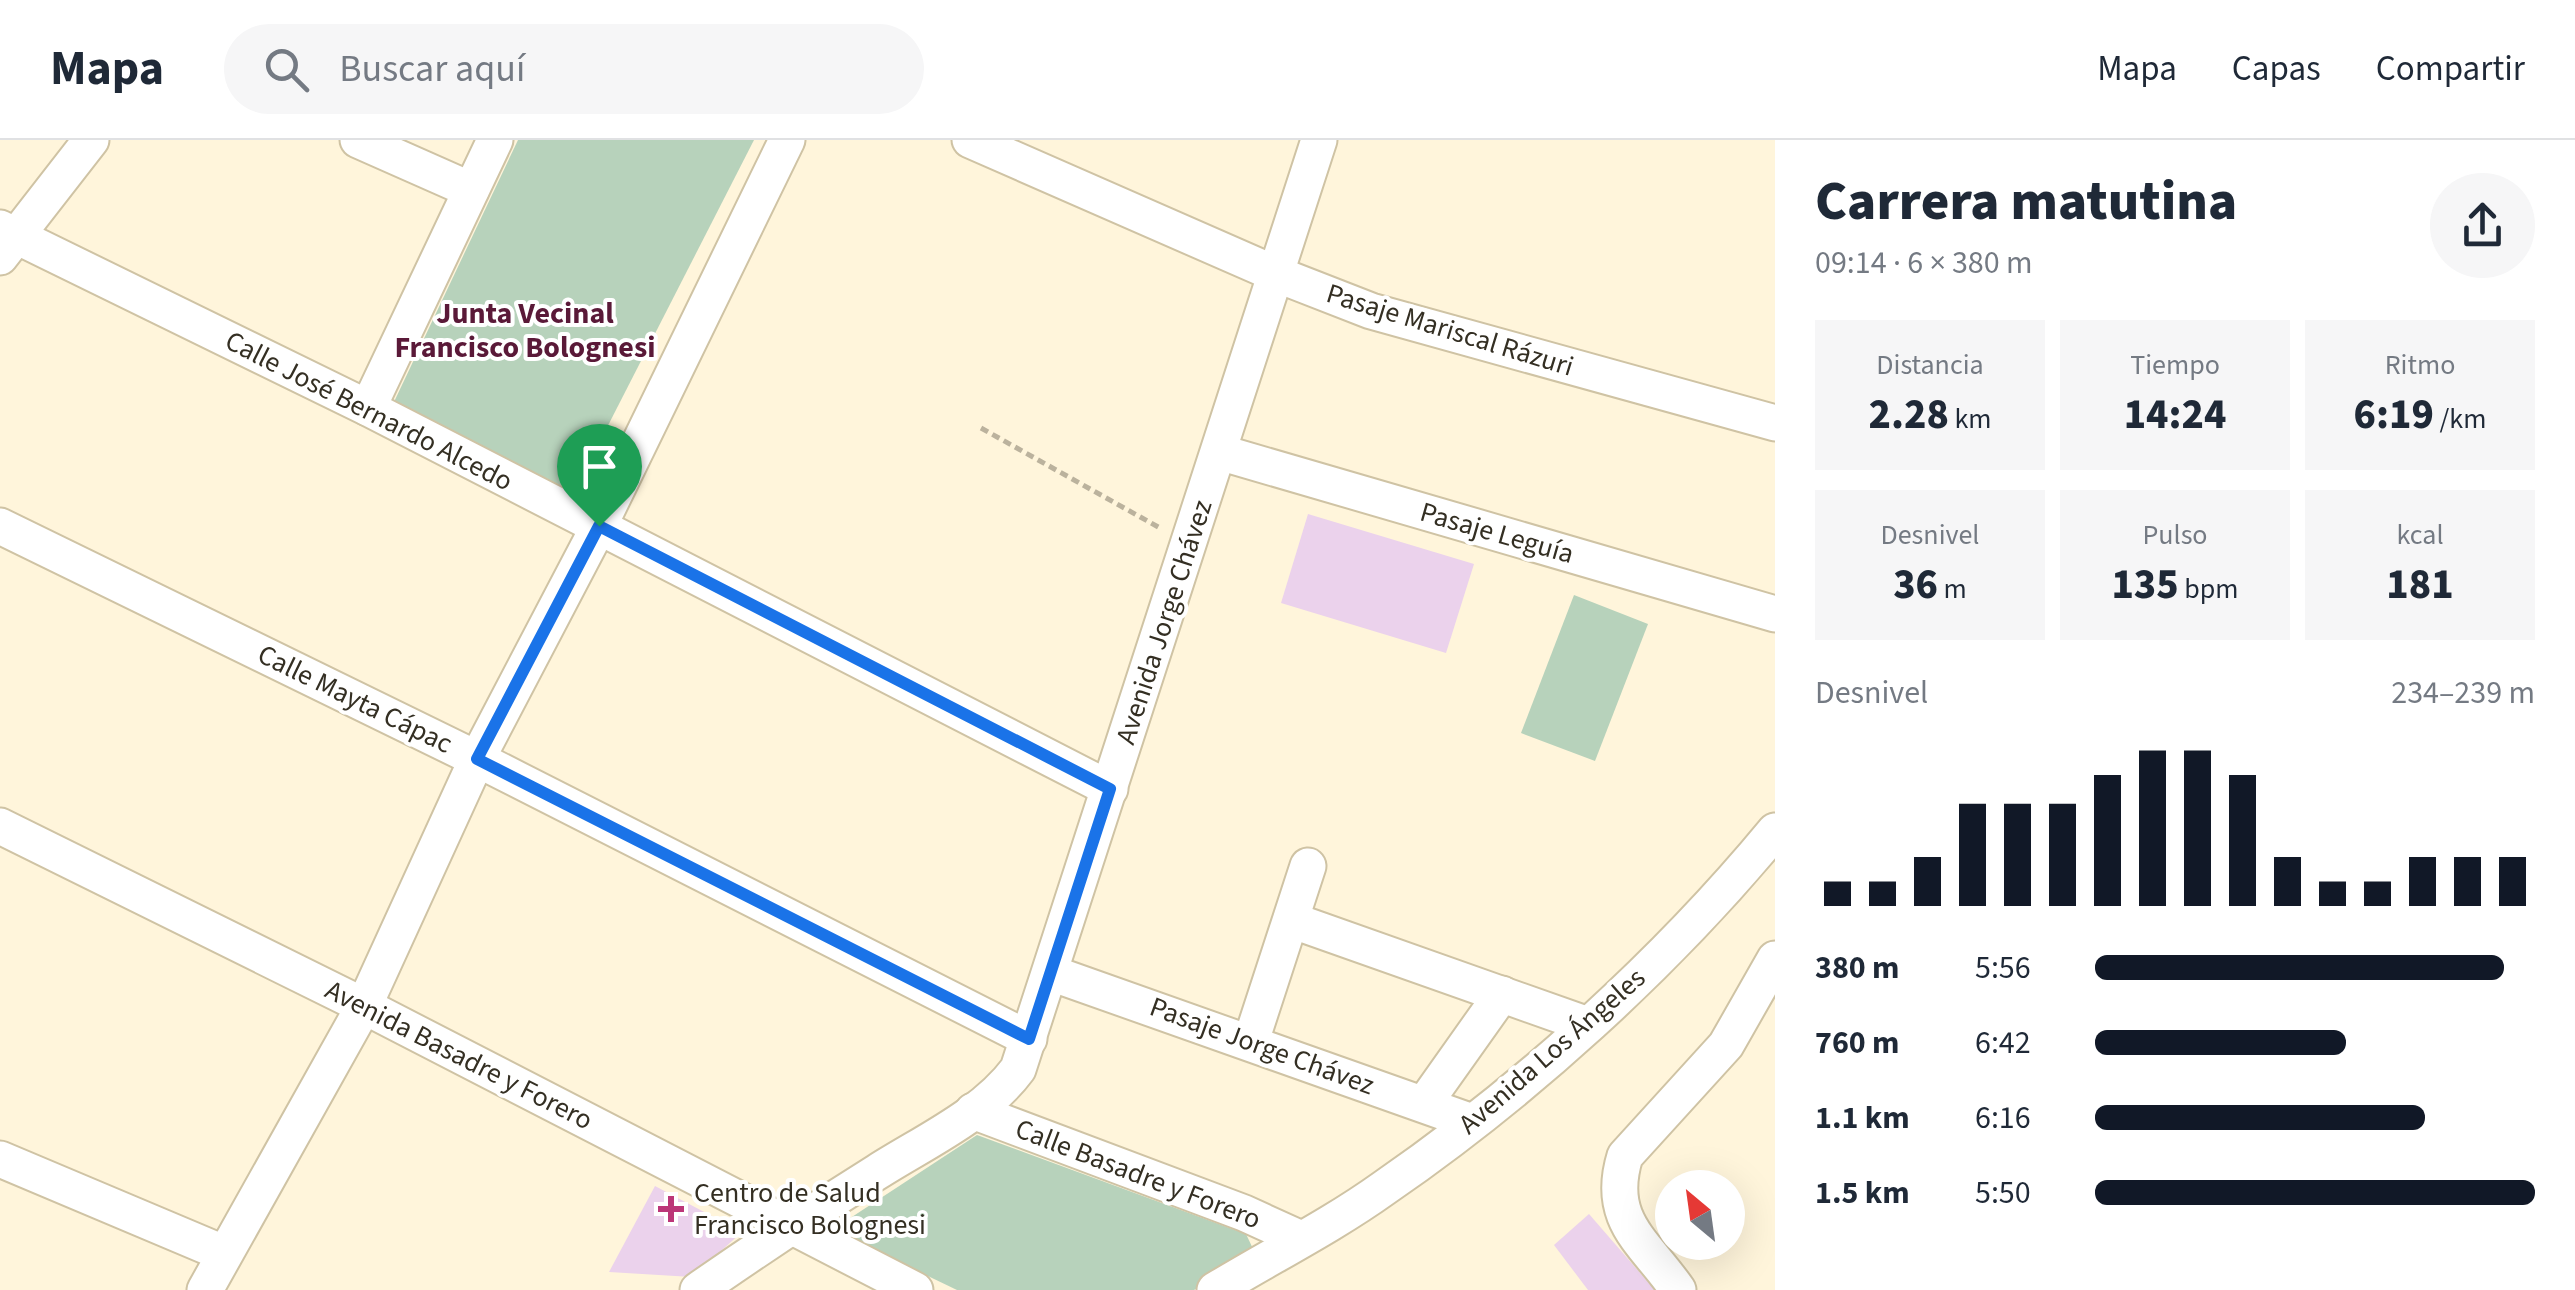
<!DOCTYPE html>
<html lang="es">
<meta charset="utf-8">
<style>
body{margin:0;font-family:"Source Sans 3",sans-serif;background:#f6f6f7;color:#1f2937;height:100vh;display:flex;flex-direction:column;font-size:38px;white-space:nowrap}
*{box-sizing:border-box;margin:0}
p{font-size:32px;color:#747a83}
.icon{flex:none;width:55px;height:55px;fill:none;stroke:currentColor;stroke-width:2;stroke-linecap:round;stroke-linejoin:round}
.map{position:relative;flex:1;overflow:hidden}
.panel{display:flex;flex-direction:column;background:#fff;width:800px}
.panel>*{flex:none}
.needle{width:65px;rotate:331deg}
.tools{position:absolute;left:1655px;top:1030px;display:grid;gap:20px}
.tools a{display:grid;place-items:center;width:90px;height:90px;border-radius:50%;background:#fff;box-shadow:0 10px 40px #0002;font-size:50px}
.pin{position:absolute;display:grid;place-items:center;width:85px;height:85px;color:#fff;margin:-102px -42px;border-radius:50% 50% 50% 0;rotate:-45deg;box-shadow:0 0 10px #0007}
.pin .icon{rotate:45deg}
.round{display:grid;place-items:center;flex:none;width:105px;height:105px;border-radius:52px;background:#f6f6f7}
.headline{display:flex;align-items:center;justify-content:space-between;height:170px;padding:0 40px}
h1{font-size:55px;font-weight:800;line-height:75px}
.metrics{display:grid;grid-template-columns:repeat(3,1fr);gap:15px;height:170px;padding:10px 40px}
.metrics div{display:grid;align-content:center;border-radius:0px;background:#f6f6f7;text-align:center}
.metrics b{font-size:42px;font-weight:800}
.metrics small{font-size:28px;font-weight:400}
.metrics p{font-size:28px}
.chart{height:280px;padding:20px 40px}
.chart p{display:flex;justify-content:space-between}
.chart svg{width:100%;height:180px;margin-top:10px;stroke:#111827;stroke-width:6}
ul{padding:0 40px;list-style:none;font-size:32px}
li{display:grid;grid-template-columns:160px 120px 1fr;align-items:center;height:75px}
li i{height:25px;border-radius:12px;background:#111827}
header{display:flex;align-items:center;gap:60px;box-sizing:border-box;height:140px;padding:0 50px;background:#fff;border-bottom:2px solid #e0e1e3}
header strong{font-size:48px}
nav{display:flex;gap:55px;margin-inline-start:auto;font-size:35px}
.search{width:700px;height:90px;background:#f6f6f7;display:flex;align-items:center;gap:25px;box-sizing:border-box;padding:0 35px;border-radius:55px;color:#747a83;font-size:38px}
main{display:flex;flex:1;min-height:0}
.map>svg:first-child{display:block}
</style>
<header>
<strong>Mapa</strong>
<div class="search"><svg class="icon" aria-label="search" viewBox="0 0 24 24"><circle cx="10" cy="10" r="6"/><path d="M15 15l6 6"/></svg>Buscar aquí</div>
<nav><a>Mapa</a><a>Capas</a><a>Compartir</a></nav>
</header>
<main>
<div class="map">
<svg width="1775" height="1150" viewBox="0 0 1775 1150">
<rect width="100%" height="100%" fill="#fff5db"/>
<g fill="#b7d2bb">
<path d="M518,0H754L574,352L393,264Z"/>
<path d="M1574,455L1648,484L1595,621L1521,593Z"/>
<path d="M977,995L1246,1094L1255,1113L1194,1150H957L832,1090Z"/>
</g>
<g fill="#ebd2ec">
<path d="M1308,374L1474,424L1446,513L1281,463Z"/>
<path d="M655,1046L742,1092L692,1137L609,1132Z"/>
<path d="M1589,1074L1655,1150H1588L1554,1105Z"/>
</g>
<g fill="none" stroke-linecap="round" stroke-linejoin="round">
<g stroke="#cfc3a4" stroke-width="39">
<g id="minor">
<path d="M358,0L471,50"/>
<path d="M970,0L1276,134L1371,171L1775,283"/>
<path d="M0,88L368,268L1110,649"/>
<path d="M0,117L91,0"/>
<path d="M368,268L495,0"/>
<path d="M1219,312L1775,474"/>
<path d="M0,386L477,619L1029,899"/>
<path d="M0,686L364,866L915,1150"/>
<path d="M1291,780L1588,885"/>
<path d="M1051,833L1472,982"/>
<path d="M1251,901L1308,726"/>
<path d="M1424,964L1502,854"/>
<path d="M973,971L1244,1073L1301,1099"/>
<path d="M0,1019L223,1113"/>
<path d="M205,1150L364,866L477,619L599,386L787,0"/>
<path d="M698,1150C757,1109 816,1070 877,1032C924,1002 984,975 1018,929L1319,0"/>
<path d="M1215,1150C1271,1116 1331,1086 1384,1048C1525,951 1666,823 1775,691"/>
<path d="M1678,1150C1645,1102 1605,1081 1625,1016L1726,905L1775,819"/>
</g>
</g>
<path stroke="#bbb29d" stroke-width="5" stroke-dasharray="8 5" stroke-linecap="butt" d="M981,288L1160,388"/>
<use href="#minor" stroke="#fff" stroke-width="35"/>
</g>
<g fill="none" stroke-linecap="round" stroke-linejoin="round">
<g stroke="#fff" stroke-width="20">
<path id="route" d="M599,386L1110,649L1029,899L477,619Z"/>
</g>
<use href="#route" stroke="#1a73e8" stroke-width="12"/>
</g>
<path fill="#bc3678" stroke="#fff" stroke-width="4" d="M666 1054h10v10h10v10h-10v10h-10v-10h-10v-10h10z"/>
<g text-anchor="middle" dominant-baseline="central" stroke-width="8" stroke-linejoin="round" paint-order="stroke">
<g font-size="28" fill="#342f23" stroke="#fff">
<text transform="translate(1450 190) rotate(17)">Pasaje Mariscal Rázuri</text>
<text transform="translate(369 271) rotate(27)">Calle José Bernardo Alcedo</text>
<text transform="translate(1497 393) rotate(16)">Pasaje Leguía</text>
<text transform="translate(1164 482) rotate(-72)">Avenida Jorge Chávez</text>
<text transform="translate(355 559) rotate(26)">Calle Mayta Cápac</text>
<text transform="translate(1262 906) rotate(20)">Pasaje Jorge Chávez</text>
<text transform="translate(1552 911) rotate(-41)">Avenida Los Ángeles</text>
<text transform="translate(459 915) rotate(27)">Avenida Basadre y Forero</text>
<text transform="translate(1138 1034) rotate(21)">Calle Basadre y Forero</text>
</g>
<g font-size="28" fill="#342f23" stroke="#fff" text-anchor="start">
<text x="694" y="1053">Centro de Salud<tspan x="694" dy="32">Francisco Bolognesi</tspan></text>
</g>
<g font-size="30" font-weight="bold" fill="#5a1938" stroke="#fff">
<text x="525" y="173">Junta Vecinal<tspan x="525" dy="34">Francisco Bolognesi</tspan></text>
</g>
</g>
</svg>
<div class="tools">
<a><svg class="needle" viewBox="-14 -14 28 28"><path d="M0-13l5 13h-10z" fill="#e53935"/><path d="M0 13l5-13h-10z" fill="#747a83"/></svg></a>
</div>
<div class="pin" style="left:599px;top:386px;background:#1e9e55"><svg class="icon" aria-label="arrive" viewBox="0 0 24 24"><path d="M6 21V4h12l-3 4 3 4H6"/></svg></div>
</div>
<section class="panel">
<div class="headline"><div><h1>Carrera matutina</h1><p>09:14 · 6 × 380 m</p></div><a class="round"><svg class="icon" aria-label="share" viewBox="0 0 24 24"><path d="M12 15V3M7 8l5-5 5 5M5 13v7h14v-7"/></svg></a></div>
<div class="metrics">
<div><p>Distancia</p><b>2.28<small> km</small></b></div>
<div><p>Tiempo</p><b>14:24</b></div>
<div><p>Ritmo</p><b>6:19<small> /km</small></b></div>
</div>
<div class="metrics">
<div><p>Desnivel</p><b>36<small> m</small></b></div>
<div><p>Pulso</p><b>135<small> bpm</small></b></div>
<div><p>kcal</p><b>181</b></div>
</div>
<div class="chart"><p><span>Desnivel</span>234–239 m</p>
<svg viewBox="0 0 160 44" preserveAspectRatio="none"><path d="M5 44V38M15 44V38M25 44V32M35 44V19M45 44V19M55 44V19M65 44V12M75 44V6M85 44V6M95 44V12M105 44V32M115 44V38M125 44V38M135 44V32M145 44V32M155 44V32"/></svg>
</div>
<ul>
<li><b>380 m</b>5:56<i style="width:93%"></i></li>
<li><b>760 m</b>6:42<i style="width:57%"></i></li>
<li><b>1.1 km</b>6:16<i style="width:75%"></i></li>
<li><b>1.5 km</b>5:50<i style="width:100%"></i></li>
</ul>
</section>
</main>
